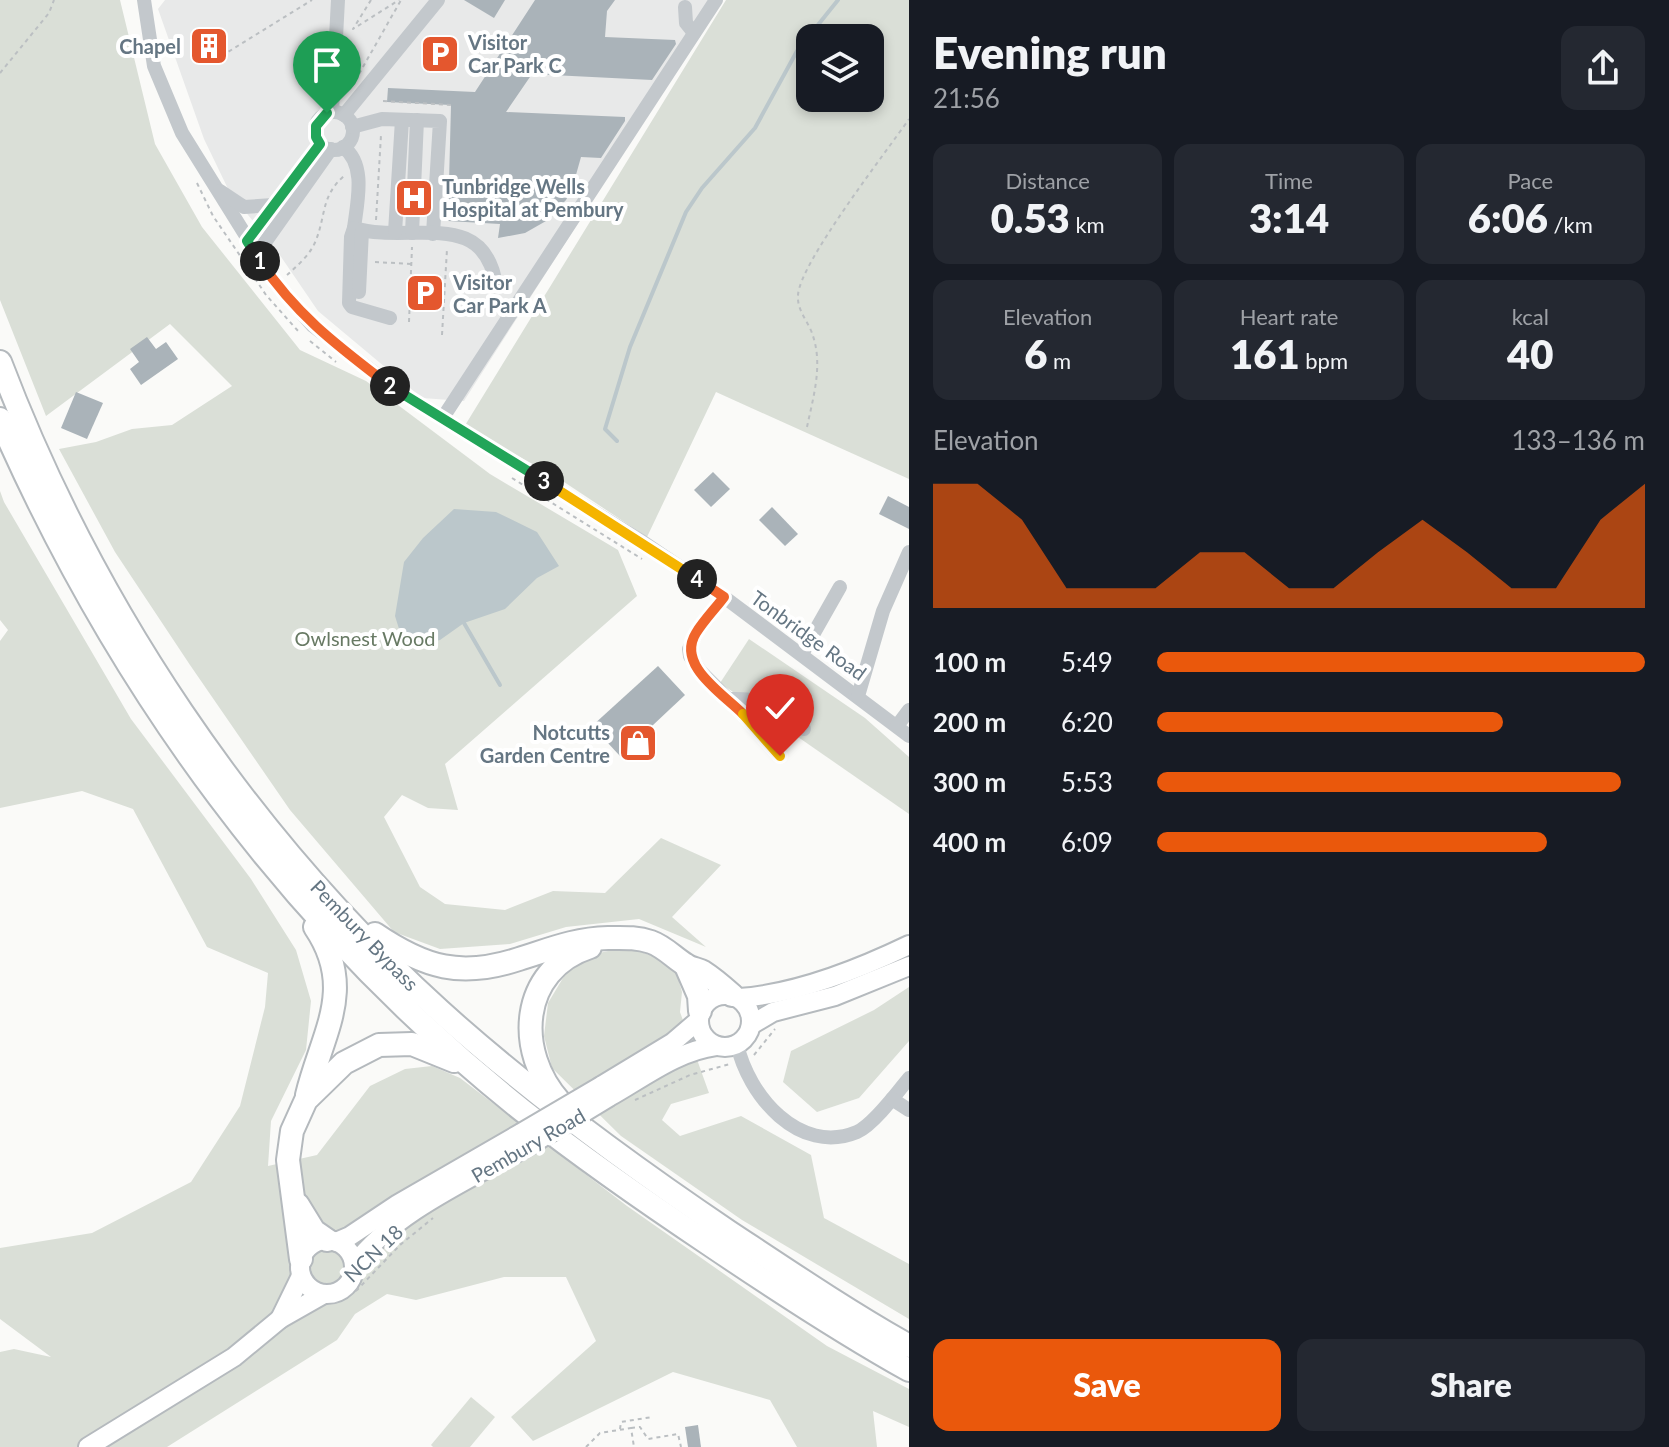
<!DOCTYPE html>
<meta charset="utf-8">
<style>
body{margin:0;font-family:Lato,sans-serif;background:#242831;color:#f1f3f6;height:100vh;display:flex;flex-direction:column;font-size:30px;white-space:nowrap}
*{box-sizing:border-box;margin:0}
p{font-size:26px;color:#9ea1a6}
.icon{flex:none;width:44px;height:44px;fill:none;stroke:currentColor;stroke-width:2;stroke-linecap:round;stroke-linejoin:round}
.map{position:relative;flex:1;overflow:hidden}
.side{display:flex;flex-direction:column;background:#171b24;width:760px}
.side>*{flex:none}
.controls{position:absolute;left:796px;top:24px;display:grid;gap:16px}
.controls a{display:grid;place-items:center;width:88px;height:88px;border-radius:16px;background:#171b24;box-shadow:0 4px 12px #0003;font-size:40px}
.pin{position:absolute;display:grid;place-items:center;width:68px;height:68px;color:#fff;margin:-82px -34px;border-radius:50% 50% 50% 0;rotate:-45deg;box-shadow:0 0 8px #0007}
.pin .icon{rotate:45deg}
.km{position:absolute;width:40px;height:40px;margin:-20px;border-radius:50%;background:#222;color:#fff;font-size:22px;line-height:40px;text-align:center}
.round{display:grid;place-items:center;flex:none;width:84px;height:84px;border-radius:16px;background:#242831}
.overview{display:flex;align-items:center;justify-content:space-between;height:136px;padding:0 24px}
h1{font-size:44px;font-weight:800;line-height:60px}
.metrics{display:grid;grid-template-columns:repeat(3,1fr);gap:12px;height:136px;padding:8px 24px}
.metrics div{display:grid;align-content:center;border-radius:16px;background:#242831;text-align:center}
.metrics b{font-size:40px;font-weight:800}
.metrics small{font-size:22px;font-weight:400}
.metrics p{font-size:22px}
.chart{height:224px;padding:16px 24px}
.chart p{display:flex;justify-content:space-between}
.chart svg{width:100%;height:144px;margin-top:8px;fill:#ea580c;opacity:.7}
.cta{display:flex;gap:16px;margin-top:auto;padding:16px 24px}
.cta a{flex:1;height:92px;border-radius:16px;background:#ea580c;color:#fff;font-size:32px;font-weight:800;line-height:92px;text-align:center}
.cta a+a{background:#242831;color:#f1f3f6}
ul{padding:0 24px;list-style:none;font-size:26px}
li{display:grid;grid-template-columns:128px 96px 1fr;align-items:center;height:60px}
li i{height:20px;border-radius:10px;background:#ea580c}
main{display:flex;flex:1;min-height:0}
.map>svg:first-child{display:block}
</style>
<main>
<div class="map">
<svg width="909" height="1447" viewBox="0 0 909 1447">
<rect width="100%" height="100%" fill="#fafaf8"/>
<path fill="#e8e9e9" d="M165,0H721L464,401L422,398L318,311L275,248L230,193L204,139L158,9Z"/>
<g fill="#dadfd7" fill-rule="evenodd">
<path d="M0,0H120L155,144L202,227L300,350L366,381L490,474L618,550L637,596L445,764L458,810L428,808L402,795L384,817L420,887L445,904L505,910L553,891L605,893L661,838L721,865L672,917L706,947L639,919L566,927L510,944L440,949L394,932L290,810L190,665L115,552L59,449L96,442L132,429L172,425L232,386L170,324L46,416L0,300Z"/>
<path d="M726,0H909V479L716,392L647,537L555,476L464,427ZM810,38H870V98H810Z"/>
<path d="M0,491L4,502L131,719L251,879L296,950L311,1001L306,1050L271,1121L268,1166L317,1155L370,1086L405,1069L432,1066L460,1078L627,1206L827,1346L909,1389V1427L873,1411L877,1447H797L770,1400L673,1372L533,1441L511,1417L596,1341L566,1277H504L416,1300L387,1294L355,1314L337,1340L167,1447H0V1352L14,1349L51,1357L0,1319V1248L92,1233L191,1182L240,1106L265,1007L268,973L207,947L133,809L82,791L0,808V641L8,630L0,620Z"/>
<path d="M749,639L865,718L909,757V814L720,683Z"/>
<path d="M627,947L655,957L676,971L682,992L680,1012L709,1093L671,1104L662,1120L680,1136L741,1116L811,1155L824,1218L909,1264V1319L742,1220L621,1136L552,1068L544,1036L548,1003L566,973L599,953Z"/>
<path d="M909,987V1041L859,1098L817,1112L783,1082L791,1051L874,1010Z"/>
<path d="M471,1397L495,1417L470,1447H433L431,1445Z"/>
</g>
<path fill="#bbc7cb" d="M454,509L496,512L537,532L559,566L537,578L505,609L464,623L440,640L405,648L395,616L404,562L423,538Z"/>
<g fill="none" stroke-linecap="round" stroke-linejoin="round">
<g stroke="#bbc7cb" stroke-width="4">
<path d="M617,441L605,429L630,347L686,212L702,188L755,128L797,51L838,0"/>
<path d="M464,623L500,685"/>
</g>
</g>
<g fill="#aab3b9">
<path d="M464,0H505L494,18Z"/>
<path d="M535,0H615L607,11L605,37L675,40L676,44L652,80L532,74L506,112L625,117V121L601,158L581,157L572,189L566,200L546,221L525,233L498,238L500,224L448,221L451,105L387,102L388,88L475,92Z"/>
<path d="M210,28L225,54L208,64L193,38Z"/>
<path d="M147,337L156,349L166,342L178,359L141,385L130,369L139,362L130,349Z"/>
<path d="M76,392L103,403L87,439L61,428Z"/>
<path d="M713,472L730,489L711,507L694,490Z"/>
<path d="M888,496L909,507V529L879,514Z"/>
<path d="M772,507L798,534L785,546L759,520Z"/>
<path d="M658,666L685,695L620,756L592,726Z"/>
<path d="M698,1425L701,1447H688L685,1427Z"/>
</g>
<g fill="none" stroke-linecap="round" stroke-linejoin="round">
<g stroke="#b5babe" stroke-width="22">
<g id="major">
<circle cx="725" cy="1021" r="26"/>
<path d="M739,998C797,994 857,970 909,945"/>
<path d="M751,1025L773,1012L835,996L909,966"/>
<path d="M601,1086L672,1043L699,1020"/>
<path d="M609,1097C643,1078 677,1051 716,1046"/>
<circle cx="327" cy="1267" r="27"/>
<path d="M336,1242L350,1236L398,1204L521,1133"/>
<path d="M354,1265C395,1211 471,1179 530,1145"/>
<path d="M280,1319L301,1276"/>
<path d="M88,1447L234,1357L280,1319L324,1294"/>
</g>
</g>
<g stroke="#b4b9bd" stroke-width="26">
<g id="highway">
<path d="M0,362C93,607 246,835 440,1011C530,1092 628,1164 729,1232C788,1271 847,1311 909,1346"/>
<path d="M0,419C118,689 292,927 523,1111C583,1158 646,1202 709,1244C774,1288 841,1332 909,1370"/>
<path d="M375,934C425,968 461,978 519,959C551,949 574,939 608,938C623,938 636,937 651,942C665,947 674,958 686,965C691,969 698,969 703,972C714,979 723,987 732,995"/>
<path d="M686,966L699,996L700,1011"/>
<path d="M307,1095C322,1033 357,989 315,927"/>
<path d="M560,1102C515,1052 519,970 590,947"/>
<path d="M298,1205L314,1231L327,1240"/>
<path d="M301,1259L288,1160L292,1131L306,1100L344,1063L379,1045L412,1044L454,1061"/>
</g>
</g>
<g stroke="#bbbfc2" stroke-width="2" stroke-dasharray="4 4" stroke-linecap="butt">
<path d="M371,0L353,29L399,0"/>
<path d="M215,60L312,0"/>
<path d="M0,73L49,13L54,0"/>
<path d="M359,74L401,0"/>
<path d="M383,101L451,105"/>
<path d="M197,183L213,216L243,260"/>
<path d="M376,220L381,135"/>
<path d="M375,262L412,264"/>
<path d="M246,265L266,295L299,332"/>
<path d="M287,275C298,265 311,254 316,240C326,215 321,196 344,176"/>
<path d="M409,322L412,247"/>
<path d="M442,335L447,249"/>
<path d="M310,341L336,362"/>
<path d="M807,427C813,398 823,366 813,336C809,322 797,311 798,296C798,265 887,151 909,119"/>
<path d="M512,478L642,559"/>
<path d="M754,1055L775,1029"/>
<path d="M635,1100L690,1075L730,1064"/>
<path d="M335,1303L357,1290L400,1245L433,1218"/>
<path d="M631,1428L640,1427L648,1439L678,1434L681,1447"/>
<path d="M620,1429L621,1422L652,1417"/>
<path d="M586,1447L600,1433L631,1428L634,1447"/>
</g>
<g stroke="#c3c8cc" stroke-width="14">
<path d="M144,0L154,66L182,133L276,284L313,326L401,393L643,542L724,597L909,736"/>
<path d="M685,7L686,23L694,33"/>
<path d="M332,112L338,0"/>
<circle cx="334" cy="131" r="19"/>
<path d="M344,115L438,0"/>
<path d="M352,127L382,119L440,121L433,234"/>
<path d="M343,147C367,164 357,203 354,228C409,245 484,206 496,285"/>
<path d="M220,191L244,207L273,205"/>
<path d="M354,228L351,237L349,303L352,307L390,318"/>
<path d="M395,232L402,120"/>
<path d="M412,233L417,120"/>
<path d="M247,241L320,144"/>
<path d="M256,255L331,149"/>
<path d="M359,292L362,231"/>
<path d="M442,419L716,0"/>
<path d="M724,597L697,632L689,649L690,656L700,671L743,714L780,756"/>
<path d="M802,654L840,587"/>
<path d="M858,696L883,611L909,552"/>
<path d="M729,699C769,698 775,703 804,729"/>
<path d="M897,726L909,710"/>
<path d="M737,1044C748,1095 799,1156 857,1132C873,1125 897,1093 909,1078"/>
<path d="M892,1099L909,1110"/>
</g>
<use href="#major" stroke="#fff" stroke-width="18"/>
<use href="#highway" stroke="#fff" stroke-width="22"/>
<g stroke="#b5babe" stroke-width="22" stroke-linecap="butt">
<g id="major-bridge">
<path d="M521,1133L601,1086"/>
<path d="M530,1145L609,1097"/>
</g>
</g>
<use href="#major-bridge" stroke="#fff" stroke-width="18"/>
</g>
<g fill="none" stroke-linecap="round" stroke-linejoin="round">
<g stroke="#fff" stroke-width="16">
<path id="split-1" d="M260,261L247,241L320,144L316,137V126L327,113"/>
</g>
<g stroke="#fff" stroke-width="16">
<path id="split-2" d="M260,261C297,316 338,346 390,386"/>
</g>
<g stroke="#fff" stroke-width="16">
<path id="split-3" d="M390,386L544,481"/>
</g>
<g stroke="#fff" stroke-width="16">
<path id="split-4" d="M544,481L697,579"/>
</g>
<g stroke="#fff" stroke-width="16">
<path id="split-5" d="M697,579L724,597C715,609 704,620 696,633C676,665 722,693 743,714"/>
</g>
<g stroke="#fff" stroke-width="16">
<path id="split-6" d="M743,714L780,756"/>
</g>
<use href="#split-1" stroke="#22a559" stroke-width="10"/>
<use href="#split-2" stroke="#f0652b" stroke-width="10"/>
<use href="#split-3" stroke="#22a559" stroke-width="10"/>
<use href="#split-4" stroke="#f5b400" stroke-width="10"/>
<use href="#split-5" stroke="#f0652b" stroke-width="10"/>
<use href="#split-6" stroke="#f5b400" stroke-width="10"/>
</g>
<defs>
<g id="building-square" transform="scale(2)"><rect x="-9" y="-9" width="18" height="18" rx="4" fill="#e4572e" stroke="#fff"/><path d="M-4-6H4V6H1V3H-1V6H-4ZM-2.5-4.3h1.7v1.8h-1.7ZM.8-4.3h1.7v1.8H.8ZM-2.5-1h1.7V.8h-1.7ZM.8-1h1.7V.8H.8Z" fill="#fff"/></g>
<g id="parking-square" transform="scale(2)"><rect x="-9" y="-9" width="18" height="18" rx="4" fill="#e4572e" stroke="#fff"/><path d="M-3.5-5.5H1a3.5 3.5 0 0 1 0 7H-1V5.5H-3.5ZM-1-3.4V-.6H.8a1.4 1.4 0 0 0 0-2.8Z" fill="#fff"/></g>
<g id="hospital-square" transform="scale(2)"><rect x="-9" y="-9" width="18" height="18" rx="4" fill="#e4572e" stroke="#fff"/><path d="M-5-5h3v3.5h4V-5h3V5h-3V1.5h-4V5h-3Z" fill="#fff"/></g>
<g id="shop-square" transform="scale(2)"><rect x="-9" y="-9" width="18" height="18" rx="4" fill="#e4572e" stroke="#fff"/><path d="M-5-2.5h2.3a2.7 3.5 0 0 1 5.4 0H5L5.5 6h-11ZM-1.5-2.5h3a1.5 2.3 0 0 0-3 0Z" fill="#fff"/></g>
</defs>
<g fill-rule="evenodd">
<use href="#building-square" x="209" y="46"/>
<use href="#parking-square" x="440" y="54"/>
<use href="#hospital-square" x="414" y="198"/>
<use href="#parking-square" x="425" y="293"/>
<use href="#shop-square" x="638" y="743"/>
</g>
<g text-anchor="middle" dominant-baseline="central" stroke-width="8" stroke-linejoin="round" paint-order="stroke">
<g font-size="20" font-weight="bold" fill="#657683" stroke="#fff" text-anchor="start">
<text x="468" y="42">Visitor<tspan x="468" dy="23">Car Park C</tspan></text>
<text x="181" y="46" text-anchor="end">Chapel</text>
<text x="442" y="186">Tunbridge Wells<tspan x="442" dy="23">Hospital at Pembury</tspan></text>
<text x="453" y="282">Visitor<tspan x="453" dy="23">Car Park A</tspan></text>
<text x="610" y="732" text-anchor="end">Notcutts<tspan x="610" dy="23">Garden Centre</tspan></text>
</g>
<g font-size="20" fill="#657683" stroke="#fff">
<text transform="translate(809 635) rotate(36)">Tonbridge Road</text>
<text transform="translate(365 935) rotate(46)">Pembury Bypass</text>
<text transform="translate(528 1145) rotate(-30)">Pembury Road</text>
<text transform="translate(373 1253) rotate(-44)">NCN 18</text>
</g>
<g font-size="20" fill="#687a64" stroke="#fff">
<text x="365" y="638">Owlsnest Wood</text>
</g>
</g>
</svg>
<div class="controls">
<a><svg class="icon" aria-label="layers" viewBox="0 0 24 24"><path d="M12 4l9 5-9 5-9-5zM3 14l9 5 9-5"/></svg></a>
</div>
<div class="pin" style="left:327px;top:113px;background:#1e9e55"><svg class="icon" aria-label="arrive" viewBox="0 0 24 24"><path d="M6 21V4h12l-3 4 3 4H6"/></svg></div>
<div class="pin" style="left:780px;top:756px;background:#d93025"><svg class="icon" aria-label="check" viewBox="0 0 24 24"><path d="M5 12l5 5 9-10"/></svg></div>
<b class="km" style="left:260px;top:261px">1</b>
<b class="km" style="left:390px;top:386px">2</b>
<b class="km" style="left:544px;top:481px">3</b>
<b class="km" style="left:697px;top:579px">4</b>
</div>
<section class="side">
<div class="overview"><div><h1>Evening run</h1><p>21:56</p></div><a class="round"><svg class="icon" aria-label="share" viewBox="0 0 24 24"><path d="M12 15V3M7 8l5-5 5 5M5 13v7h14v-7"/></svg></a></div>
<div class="metrics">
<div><p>Distance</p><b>0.53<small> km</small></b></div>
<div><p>Time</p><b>3:14</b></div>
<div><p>Pace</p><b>6:06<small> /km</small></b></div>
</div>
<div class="metrics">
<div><p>Elevation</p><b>6<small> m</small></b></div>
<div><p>Heart rate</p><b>161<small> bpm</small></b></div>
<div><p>kcal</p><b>40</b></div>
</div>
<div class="chart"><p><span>Elevation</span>133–136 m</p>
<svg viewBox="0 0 160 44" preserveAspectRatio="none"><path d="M0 44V6L10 6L20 17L30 38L40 38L50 38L60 27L70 27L80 38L90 38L100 27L110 17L120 27L130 38L140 38L150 17L160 6V44z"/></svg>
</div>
<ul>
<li><b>100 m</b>5:49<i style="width:100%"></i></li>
<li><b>200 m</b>6:20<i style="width:71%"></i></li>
<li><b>300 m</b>5:53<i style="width:95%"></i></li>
<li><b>400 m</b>6:09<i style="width:80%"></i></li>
</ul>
<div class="cta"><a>Save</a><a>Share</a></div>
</section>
</main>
